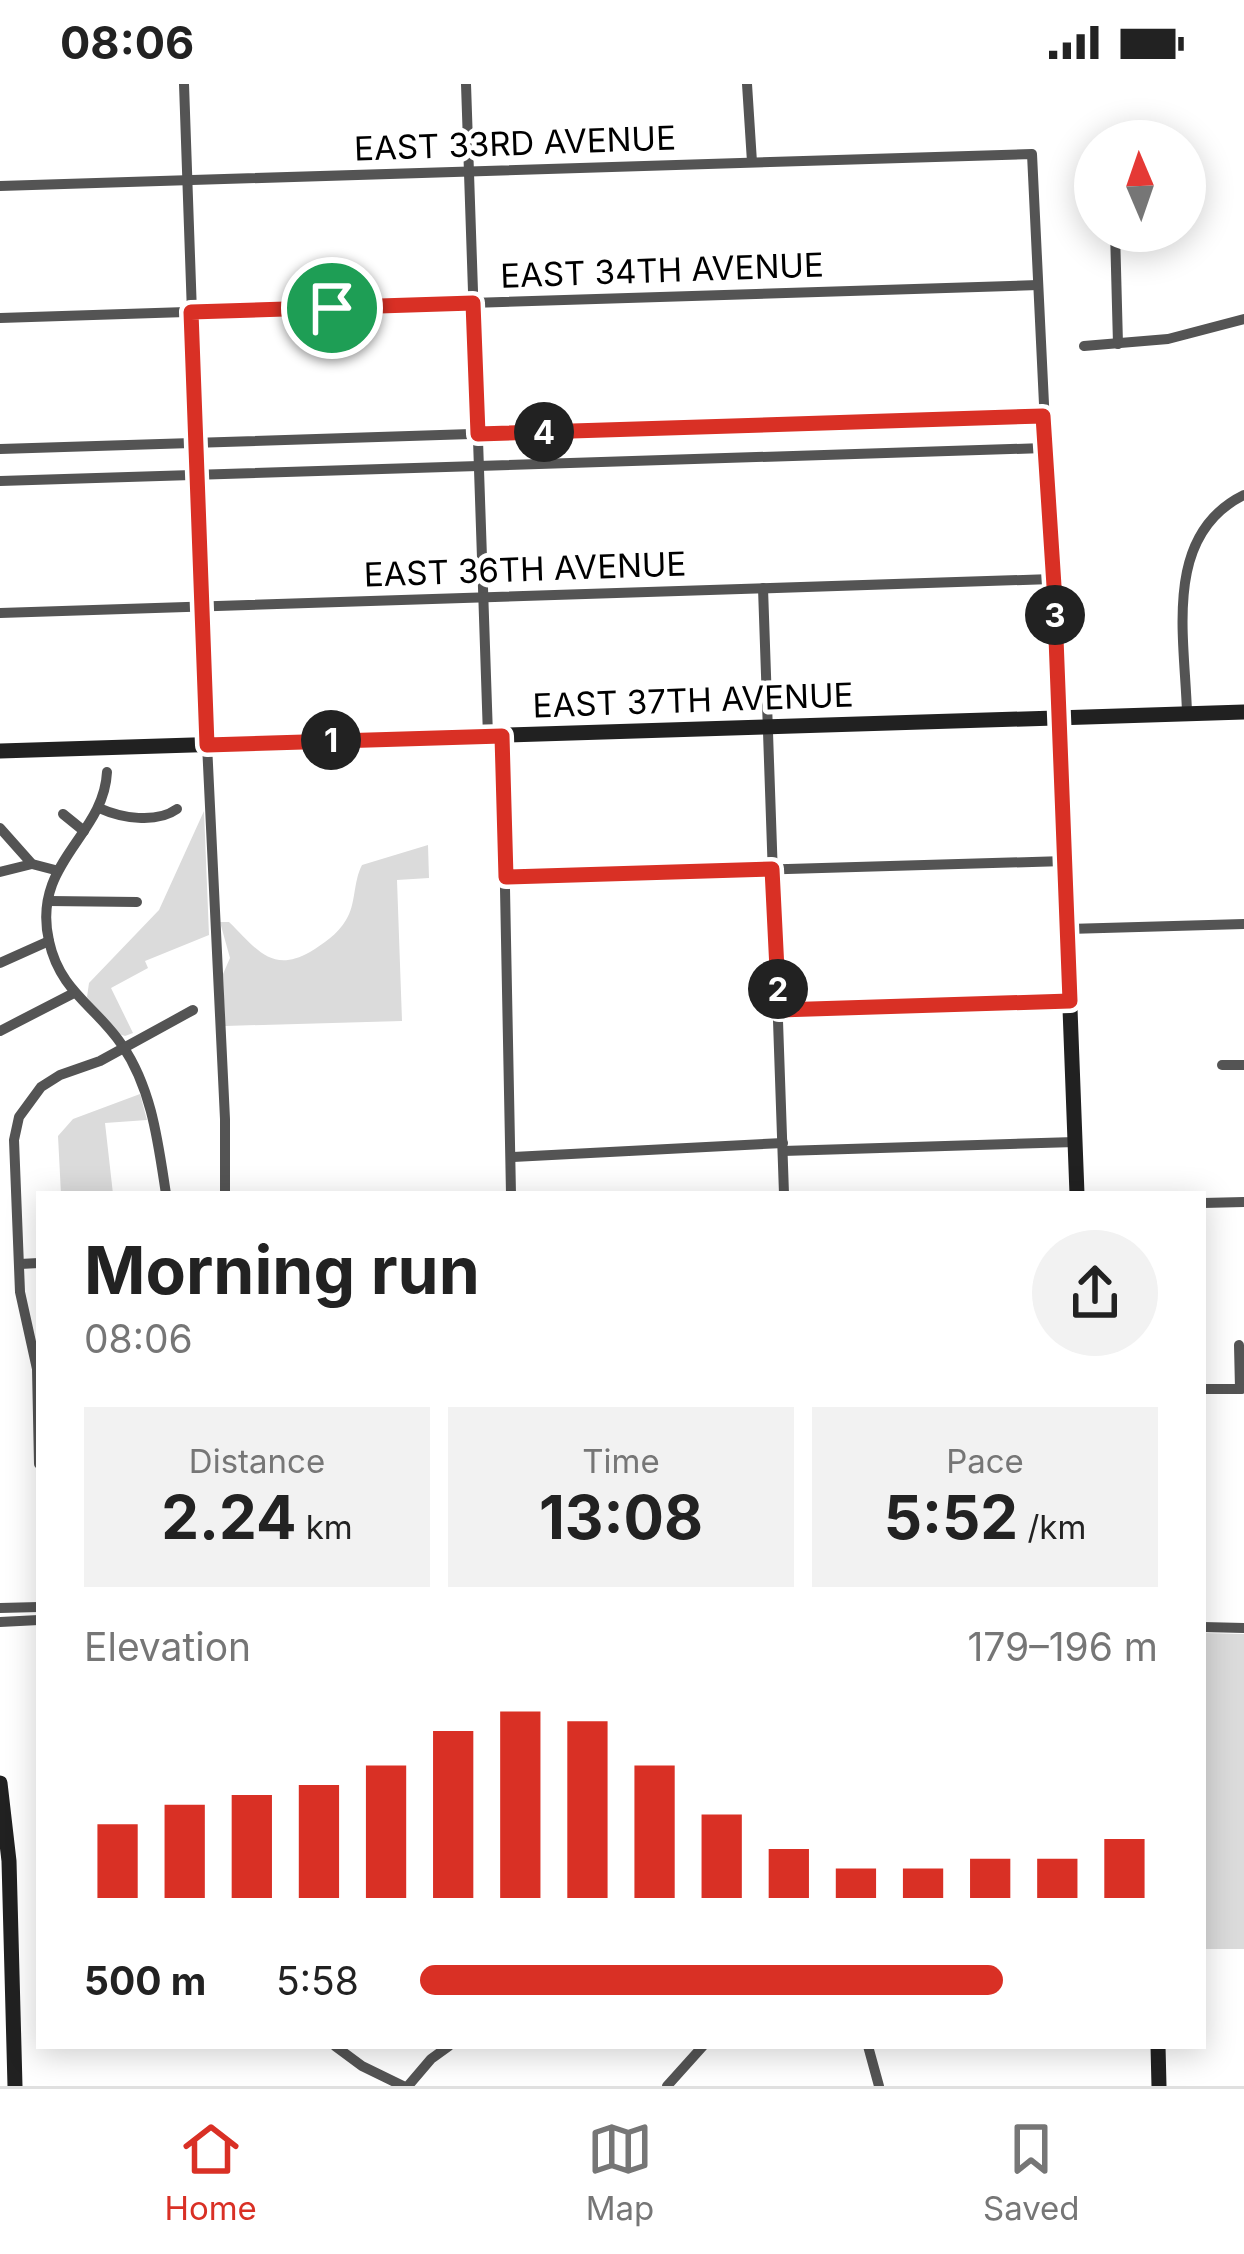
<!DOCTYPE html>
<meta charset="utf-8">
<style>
body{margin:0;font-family:Inter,sans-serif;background:#f2f2f2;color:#222;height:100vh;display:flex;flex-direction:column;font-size:45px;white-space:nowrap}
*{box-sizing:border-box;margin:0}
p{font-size:39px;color:#767676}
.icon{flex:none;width:66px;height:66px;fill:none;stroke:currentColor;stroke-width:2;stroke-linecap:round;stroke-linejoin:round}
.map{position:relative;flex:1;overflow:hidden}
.drawer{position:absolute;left:36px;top:1107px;width:1170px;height:858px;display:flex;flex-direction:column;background:#fff;border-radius:0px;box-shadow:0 6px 30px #0003}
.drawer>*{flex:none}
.needle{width:78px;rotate:358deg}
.buttons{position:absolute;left:1074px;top:36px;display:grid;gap:24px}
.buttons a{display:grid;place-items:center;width:132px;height:132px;border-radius:50%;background:#fff;box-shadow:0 6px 30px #0003;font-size:60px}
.pin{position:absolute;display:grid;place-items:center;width:102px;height:102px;color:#fff;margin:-51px;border:6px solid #fff;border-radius:50%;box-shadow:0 3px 12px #0007}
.km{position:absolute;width:60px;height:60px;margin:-30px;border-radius:50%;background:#222;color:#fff;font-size:33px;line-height:60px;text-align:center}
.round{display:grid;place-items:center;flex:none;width:126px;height:126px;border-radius:63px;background:#f2f2f2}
.head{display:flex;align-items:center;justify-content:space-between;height:204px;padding:0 48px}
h1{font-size:66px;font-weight:700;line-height:90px}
.stats{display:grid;grid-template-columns:repeat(3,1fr);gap:18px;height:204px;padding:12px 48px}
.stats div{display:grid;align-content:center;border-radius:0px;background:#f2f2f2;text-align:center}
.stats b{font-size:60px;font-weight:700}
.stats small{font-size:33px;font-weight:400}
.stats p{font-size:33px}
.chart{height:336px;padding:24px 48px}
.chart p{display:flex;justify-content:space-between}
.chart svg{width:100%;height:216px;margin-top:12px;stroke:#d93025;stroke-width:6}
ul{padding:0 48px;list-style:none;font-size:39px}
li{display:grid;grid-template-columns:192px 144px 1fr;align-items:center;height:90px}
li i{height:30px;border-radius:15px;background:#d93025}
.status{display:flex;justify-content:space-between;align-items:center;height:84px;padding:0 60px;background:#fff;direction:ltr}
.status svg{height:33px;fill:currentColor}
.tabs{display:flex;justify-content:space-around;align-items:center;height:168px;border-top:3px solid #e0e0e0;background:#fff;font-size:33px;color:#767676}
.tabs a{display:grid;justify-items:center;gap:6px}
.tabs .active{color:#d93025}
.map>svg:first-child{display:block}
</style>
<div class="status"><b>08:06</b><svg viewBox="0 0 49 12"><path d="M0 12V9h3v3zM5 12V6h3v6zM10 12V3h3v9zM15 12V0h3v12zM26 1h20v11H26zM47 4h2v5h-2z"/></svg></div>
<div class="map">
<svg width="1244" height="2002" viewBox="0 0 1244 2002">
<rect width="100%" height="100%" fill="#fff"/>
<g fill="#dbdbdb">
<path d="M204,727L209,851L145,877L148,884L111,904L133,949L125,952L116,949L87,913L89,899L159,826Z"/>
<path d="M428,761L429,794L397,796L402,937L225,942L223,890L230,874L220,838H229C256,864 271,890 310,868C323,860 338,850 346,836C356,821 353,798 362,781Z"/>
<path d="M140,1010L147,1036L105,1039L113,1110H61L58,1052L73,1035Z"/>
<path d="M1203,1549L1244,1550V1865H1203Z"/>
</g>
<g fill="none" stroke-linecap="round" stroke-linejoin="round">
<g stroke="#545454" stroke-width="10">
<path d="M184,0L207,660L225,1035V1110"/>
<path d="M466,0L488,652"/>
<path d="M747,0L752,78"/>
<path d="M0,102L1032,70L1059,633"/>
<path d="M1115,147L1118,260"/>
<path d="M0,234L1038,201"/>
<path d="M1084,262L1168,255L1244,235"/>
<path d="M0,365L1043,332"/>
<path d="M0,397L1044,364"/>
<path d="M763,504L784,1110"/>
<path d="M0,529L1052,495"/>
<path d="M1187,629C1185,554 1162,451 1244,411"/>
<path d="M502,652L511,1110"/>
<path d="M107,688C104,752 31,779 49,857C60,908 96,922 122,961C152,1005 158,1058 166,1110"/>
<path d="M99,724C121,734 156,740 177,725"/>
<path d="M63,730L84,747"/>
<path d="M0,744L32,780L55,786"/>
<path d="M0,788L32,780"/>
<path d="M505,793L1065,777"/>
<path d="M49,817L137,818"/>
<path d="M1068,845L1244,840"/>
<path d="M0,879L49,857"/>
<path d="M779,926L1070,917"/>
<path d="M0,947L72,910"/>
<path d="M1222,981H1244"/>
<path d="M783,1067L1075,1058"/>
<path d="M513,1073L783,1059"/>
<path d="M1203,1119L1244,1118"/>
<path d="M20,1180L39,1179"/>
<path d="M1239,1261L1240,1305"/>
<path d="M1203,1305H1242"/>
<path d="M39,1380L37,1285L20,1208L14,1056L19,1033L41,1003L60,991L100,977L193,926"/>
<path d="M0,1524L39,1523"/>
<path d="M0,1538L39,1536"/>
<path d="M1203,1543L1244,1544"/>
<path d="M335,1962L362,1982L403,2002"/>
<path d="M868,1962L879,2002"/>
<path d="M408,2002L431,1975L449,1962"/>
<path d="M667,2002L703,1962"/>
</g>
<g stroke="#212121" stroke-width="15">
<path d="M1059,633L1077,1110"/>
<path d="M0,667L1244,628"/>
<path d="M0,1699L9,1777L15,2002"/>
<path d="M1158,1962L1159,2002"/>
</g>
</g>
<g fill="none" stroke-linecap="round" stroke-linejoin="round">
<g stroke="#fff" stroke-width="24">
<path id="route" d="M473,219L478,350L1043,332L1054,502L1070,917L779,926L772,785L506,793L502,652L207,661L191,228Z"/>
</g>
<use href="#route" stroke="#d93025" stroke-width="15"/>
</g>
<g text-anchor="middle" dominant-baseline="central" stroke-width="10" stroke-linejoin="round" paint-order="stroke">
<g font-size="33" fill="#000" stroke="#fff">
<text transform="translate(515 59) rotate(-2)">EAST 33RD AVENUE</text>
<text transform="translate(662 186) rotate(-2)">EAST 34TH AVENUE</text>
<text transform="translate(525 485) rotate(-2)">EAST 36TH AVENUE</text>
<text transform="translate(693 616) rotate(-2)">EAST 37TH AVENUE</text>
</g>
</g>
</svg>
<div class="buttons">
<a><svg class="needle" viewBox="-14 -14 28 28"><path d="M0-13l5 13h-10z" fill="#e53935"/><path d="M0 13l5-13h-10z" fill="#767676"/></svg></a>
</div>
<div class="pin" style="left:332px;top:224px;background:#1e9e55"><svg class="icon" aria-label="arrive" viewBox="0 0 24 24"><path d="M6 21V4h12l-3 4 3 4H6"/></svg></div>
<b class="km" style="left:331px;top:656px">1</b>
<b class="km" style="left:778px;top:905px">2</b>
<b class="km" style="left:1055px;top:531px">3</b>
<b class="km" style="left:544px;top:348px">4</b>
<section class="drawer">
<div class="head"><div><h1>Morning run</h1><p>08:06</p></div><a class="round"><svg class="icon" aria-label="share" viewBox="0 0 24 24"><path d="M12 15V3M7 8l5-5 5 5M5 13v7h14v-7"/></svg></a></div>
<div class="stats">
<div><p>Distance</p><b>2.24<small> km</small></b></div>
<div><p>Time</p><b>13:08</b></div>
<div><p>Pace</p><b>5:52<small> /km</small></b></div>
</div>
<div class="chart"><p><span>Elevation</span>179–196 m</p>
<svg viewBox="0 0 160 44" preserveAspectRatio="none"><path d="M5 44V29M15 44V25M25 44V23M35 44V21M45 44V17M55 44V10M65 44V6M75 44V8M85 44V17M95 44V27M105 44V34M115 44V38M125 44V38M135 44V36M145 44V36M155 44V32"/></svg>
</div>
<ul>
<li><b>500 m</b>5:58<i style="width:79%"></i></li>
</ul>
</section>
</div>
<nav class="tabs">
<a class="active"><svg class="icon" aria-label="home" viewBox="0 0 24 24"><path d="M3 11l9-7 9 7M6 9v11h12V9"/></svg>Home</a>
<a><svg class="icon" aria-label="map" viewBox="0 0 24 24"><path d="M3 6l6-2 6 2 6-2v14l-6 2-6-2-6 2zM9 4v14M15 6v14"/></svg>Map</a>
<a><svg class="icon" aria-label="saved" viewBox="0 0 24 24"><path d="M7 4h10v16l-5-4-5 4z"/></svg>Saved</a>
</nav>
